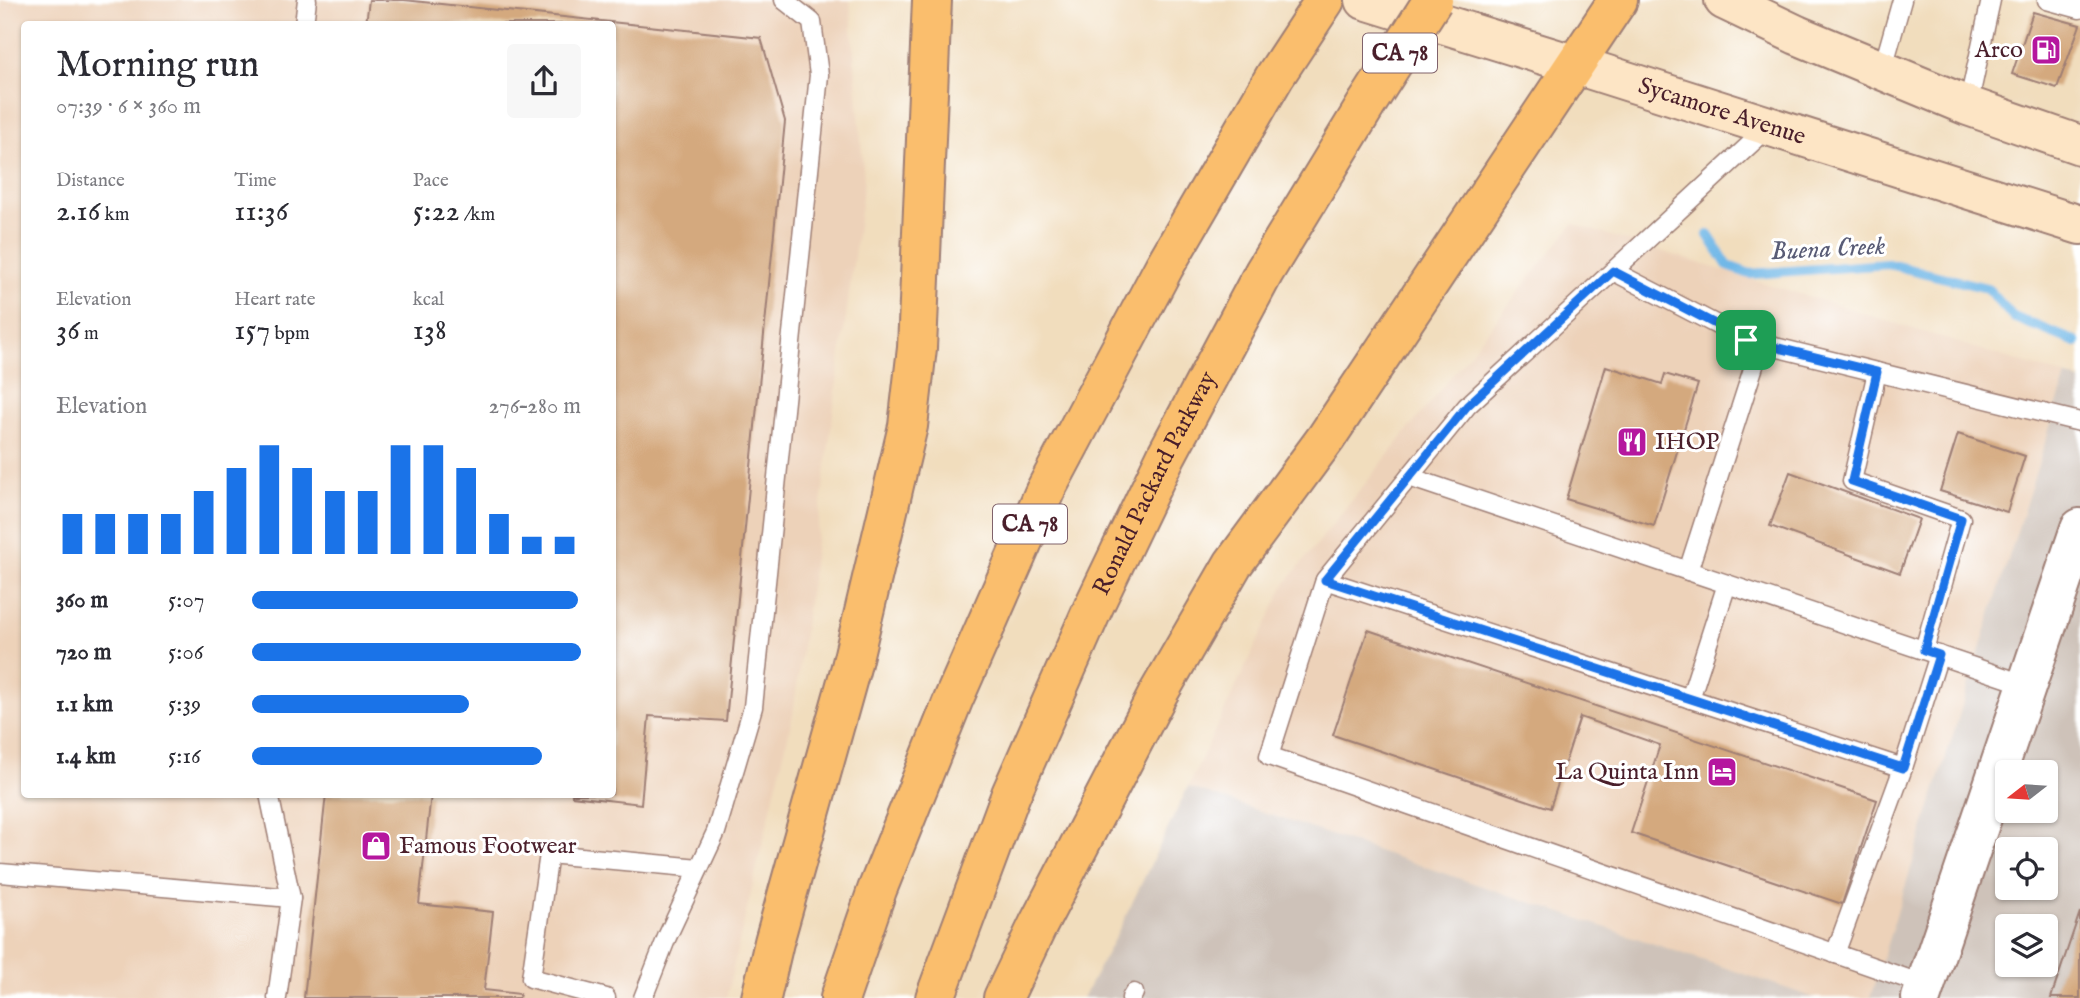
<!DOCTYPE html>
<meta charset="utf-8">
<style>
body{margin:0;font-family:"IM FELL English",serif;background:#f7f7f7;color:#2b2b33;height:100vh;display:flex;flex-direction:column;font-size:26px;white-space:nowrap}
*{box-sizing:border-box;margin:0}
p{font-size:23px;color:#7c7c81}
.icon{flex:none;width:38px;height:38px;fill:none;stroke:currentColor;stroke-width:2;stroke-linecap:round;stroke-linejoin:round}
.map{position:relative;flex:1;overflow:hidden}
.sheet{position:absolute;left:21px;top:21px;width:595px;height:777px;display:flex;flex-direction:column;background:#fff;border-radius:7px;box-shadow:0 2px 5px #0004}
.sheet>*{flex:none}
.needle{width:46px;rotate:253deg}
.tools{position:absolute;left:1995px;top:760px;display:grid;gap:14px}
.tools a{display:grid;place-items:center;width:63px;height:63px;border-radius:7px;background:#fff;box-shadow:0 2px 5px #0004;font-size:35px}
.pin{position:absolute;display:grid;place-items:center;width:60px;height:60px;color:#fff;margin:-30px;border-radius:14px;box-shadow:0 4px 10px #0006}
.round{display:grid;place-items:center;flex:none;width:74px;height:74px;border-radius:7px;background:#f7f7f7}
.overview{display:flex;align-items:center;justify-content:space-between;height:119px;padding:0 35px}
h1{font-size:38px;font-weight:600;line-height:52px}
.figures{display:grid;grid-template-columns:repeat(3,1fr);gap:10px;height:119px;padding:7px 35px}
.figures div{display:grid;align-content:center}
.figures b{font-size:30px;font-weight:600}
.figures small{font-size:19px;font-weight:400}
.figures p{font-size:19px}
.chart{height:196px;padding:14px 35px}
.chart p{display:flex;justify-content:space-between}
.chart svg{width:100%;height:126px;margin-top:7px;stroke:#1a73e8;stroke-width:6}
ul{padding:0 35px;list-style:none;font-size:23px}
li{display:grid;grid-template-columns:112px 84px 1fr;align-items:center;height:52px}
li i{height:18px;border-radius:9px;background:#1a73e8}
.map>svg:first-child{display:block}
</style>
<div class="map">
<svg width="2080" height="998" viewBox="0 0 2080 998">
<rect width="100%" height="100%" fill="#fff"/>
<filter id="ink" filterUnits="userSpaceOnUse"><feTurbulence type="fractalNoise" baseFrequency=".0143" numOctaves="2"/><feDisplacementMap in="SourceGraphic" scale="14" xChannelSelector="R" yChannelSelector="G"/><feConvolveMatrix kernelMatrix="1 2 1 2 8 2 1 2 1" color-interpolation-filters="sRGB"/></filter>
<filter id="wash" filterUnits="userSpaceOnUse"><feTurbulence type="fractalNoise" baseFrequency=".00686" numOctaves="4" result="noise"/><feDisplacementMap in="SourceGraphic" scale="28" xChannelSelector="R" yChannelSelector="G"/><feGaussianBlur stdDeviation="1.57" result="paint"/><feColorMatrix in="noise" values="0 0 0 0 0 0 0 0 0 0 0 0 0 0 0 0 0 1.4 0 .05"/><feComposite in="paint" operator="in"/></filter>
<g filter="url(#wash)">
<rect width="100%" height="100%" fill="#f1ddbd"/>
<g fill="#edd2b9" fill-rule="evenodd">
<path d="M0,0H850L864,181L793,715L726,998H0ZM24,24H612V794H24Z"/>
<path d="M1573,224L2066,376L1870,998H1815L1188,787L1285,584Z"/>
</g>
<g fill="#cec2b9" fill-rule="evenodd">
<path d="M2066,376L2080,380V998H1870ZM2007,772H2046V810H2007ZM2007,849H2046V887H2007ZM2007,926H2046V964H2007Z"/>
<path d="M1188,787L1815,998H1083L1121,926Z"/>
</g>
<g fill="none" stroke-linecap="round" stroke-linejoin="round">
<path stroke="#6fb7e7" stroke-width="10" d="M1708,235L1728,266L1750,274L1888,264L1987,288L2013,317L2076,342"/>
</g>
<g id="blocks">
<g fill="#d4a97e">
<path d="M369,0H404L761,38L785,121L726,721L649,716L641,804L572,796V794H612V24H366Z"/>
<path d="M2033,12L2080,25L2057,88L2012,74Z"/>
<path d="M1606,366L1662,384L1665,374L1698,384L1654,526L1566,499Z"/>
<path d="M1958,434L2025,456L2007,512L1940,491Z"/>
<path d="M1790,472L1919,519L1900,573L1770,526Z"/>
<path d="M1368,630L1877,800L1842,904L1631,833L1660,745L1580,717L1550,808L1333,735Z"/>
<path d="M326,794H431L419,904L493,912L484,990L520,994L519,998H304Z"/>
<path d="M2080,912V998H2051Z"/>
</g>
</g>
</g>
<g filter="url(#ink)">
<use href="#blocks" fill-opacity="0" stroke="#9e7e74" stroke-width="2"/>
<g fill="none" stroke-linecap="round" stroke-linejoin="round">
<g stroke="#9e7e74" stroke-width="21">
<g id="service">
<path d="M2047,0L2080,9"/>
<path d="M304,24L307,0"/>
<path d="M1882,71L1902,0"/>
<path d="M1968,106L1991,0"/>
<path d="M1770,126L1467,406L1325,580L1269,756L1925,985"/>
<path d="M1613,271L1746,340L2080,422"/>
<path d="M1877,372L1852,481L1961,519L1924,650"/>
<path d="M1409,477L2027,685"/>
<path d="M1688,571L1761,344"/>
<path d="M1325,580L1903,768L1939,655"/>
<path d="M1690,699L1727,584"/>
<path d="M269,794L291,898"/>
<path d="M0,873L291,898L277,998"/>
<path d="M1835,954L1903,768"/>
<path d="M606,998L531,978L549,854L699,868"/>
<path d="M643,998L667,937L716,832L753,707L819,75L812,22L784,0"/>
<path d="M1131,998L1134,993"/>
</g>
</g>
<g stroke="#9e7e74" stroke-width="42">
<path id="tertiary" d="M1921,998L2080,528"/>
</g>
<g stroke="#9e7e74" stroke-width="42">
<g id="secondary">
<path id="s1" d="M1365,0L1576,65L2080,225"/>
<path d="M1724,0L1797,35L1968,106L2080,145"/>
</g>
</g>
<g stroke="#9e7e74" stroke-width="42">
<g id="motorway">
<path d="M761,998L774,942L851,667L908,426L917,348L932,0"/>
<path d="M840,998L877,890L954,698L1045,491L1164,267L1275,76L1325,0"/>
<path id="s2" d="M935,998L1011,794L1094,606L1167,454L1264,272L1366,105"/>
<path d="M1003,998L1038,925L1159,692L1233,564L1326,438L1618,0"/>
</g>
</g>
<use href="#service" stroke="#fff" stroke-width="18"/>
<use href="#tertiary" stroke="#fff" stroke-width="38"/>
<use href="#secondary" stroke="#fde5c5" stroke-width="38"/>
<use href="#motorway" stroke="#fabe6d" stroke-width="38"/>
<g stroke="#9e7e74" stroke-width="42" stroke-linecap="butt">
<path id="motorway-bridge" d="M1366,105L1433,0"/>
</g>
<use href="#motorway-bridge" stroke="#fabe6d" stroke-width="38"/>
</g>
</g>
<g fill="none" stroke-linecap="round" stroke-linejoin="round" filter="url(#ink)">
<g stroke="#fff" stroke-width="14">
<path id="route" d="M1613,271L1746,340L1877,372L1852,481L1961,519L1924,650L1939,655L1903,768L1325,580L1467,406Z"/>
</g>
<use href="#route" stroke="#1a73e8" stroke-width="9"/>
</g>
<defs>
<g id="fuel-square" transform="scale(1.575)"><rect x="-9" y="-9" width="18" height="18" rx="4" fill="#b5179e" stroke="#fff"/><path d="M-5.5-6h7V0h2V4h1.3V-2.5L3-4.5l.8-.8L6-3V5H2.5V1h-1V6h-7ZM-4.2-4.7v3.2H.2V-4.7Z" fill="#fff"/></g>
<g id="restaurant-square" transform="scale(1.575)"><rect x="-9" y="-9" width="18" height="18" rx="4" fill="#b5179e" stroke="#fff"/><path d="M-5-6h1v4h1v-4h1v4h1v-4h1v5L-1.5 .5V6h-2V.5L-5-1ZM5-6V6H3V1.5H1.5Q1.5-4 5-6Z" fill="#fff"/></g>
<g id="hotel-square" transform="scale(1.575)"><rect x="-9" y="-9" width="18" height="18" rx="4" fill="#b5179e" stroke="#fff"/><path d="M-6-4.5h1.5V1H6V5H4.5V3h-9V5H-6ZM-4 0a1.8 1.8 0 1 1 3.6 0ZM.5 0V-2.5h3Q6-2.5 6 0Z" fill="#fff"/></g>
<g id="shop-square" transform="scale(1.575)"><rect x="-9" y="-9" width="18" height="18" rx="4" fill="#b5179e" stroke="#fff"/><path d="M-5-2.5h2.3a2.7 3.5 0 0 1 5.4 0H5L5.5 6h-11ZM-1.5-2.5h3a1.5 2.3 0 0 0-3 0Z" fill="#fff"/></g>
</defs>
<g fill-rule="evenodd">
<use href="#fuel-square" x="2046" y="50"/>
<use href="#restaurant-square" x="1632" y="442"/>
<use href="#hotel-square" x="1722" y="772"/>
<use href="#shop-square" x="376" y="846"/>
</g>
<g text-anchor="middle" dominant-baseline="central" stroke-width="6" stroke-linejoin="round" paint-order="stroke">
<g fill="#fff" stroke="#80626b" stroke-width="2">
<rect x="1363" y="33.5" width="74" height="39" rx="5"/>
<rect x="993" y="504.5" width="74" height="39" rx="5"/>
</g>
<g font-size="23" font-weight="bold" fill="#4a1f2b">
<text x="1400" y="53">CA 78</text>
<text x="1030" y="524">CA 78</text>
</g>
<g font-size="24" fill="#4a1f2b" stroke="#fff" text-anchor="end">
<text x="2023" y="50">Arco</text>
<text x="1655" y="442" text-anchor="start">IHOP</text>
<text x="1699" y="772">La Quinta Inn</text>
<text x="399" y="846" text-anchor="start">Famous Footwear</text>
</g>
<g font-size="24" fill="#4a1f2b" stroke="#fff">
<text stroke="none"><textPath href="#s1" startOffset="374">Sycamore Avenue</textPath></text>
<text stroke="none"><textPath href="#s2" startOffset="560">Ronald Packard Parkway</textPath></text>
</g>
<g font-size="26" font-style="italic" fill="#595c76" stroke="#fff">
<text transform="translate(1828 249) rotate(-3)">Buena Creek</text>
</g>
</g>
</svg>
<div class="tools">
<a><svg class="needle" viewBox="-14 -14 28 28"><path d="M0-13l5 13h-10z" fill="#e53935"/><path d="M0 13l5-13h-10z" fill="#7c7c81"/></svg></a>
<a><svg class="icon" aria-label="locate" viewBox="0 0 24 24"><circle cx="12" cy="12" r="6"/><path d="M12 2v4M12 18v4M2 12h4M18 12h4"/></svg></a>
<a><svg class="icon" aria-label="layers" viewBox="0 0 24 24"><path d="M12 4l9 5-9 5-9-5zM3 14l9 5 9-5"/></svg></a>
</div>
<div class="pin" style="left:1746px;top:340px;background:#1e9e55"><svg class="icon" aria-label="arrive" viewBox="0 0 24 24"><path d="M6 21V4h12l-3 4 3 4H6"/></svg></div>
<section class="sheet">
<div class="overview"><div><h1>Morning run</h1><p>07:39 · 6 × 360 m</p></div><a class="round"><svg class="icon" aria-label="share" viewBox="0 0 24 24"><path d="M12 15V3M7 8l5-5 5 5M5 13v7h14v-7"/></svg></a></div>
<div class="figures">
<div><p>Distance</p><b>2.16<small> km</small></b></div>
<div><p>Time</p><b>11:36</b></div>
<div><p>Pace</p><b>5:22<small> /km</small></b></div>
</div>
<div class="figures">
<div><p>Elevation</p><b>36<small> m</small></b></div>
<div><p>Heart rate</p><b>157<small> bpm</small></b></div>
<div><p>kcal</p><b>138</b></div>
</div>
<div class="chart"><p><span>Elevation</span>276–280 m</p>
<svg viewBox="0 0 160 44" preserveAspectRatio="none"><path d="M5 44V30M15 44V30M25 44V30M35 44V30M45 44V22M55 44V14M65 44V6M75 44V14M85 44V22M95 44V22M105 44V6M115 44V6M125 44V14M135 44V30M145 44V38M155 44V38"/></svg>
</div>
<ul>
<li><b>360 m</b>5:07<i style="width:99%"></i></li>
<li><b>720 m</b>5:06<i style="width:100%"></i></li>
<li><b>1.1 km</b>5:39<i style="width:66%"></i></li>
<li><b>1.4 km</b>5:16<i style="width:88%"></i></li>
</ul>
</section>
</div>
